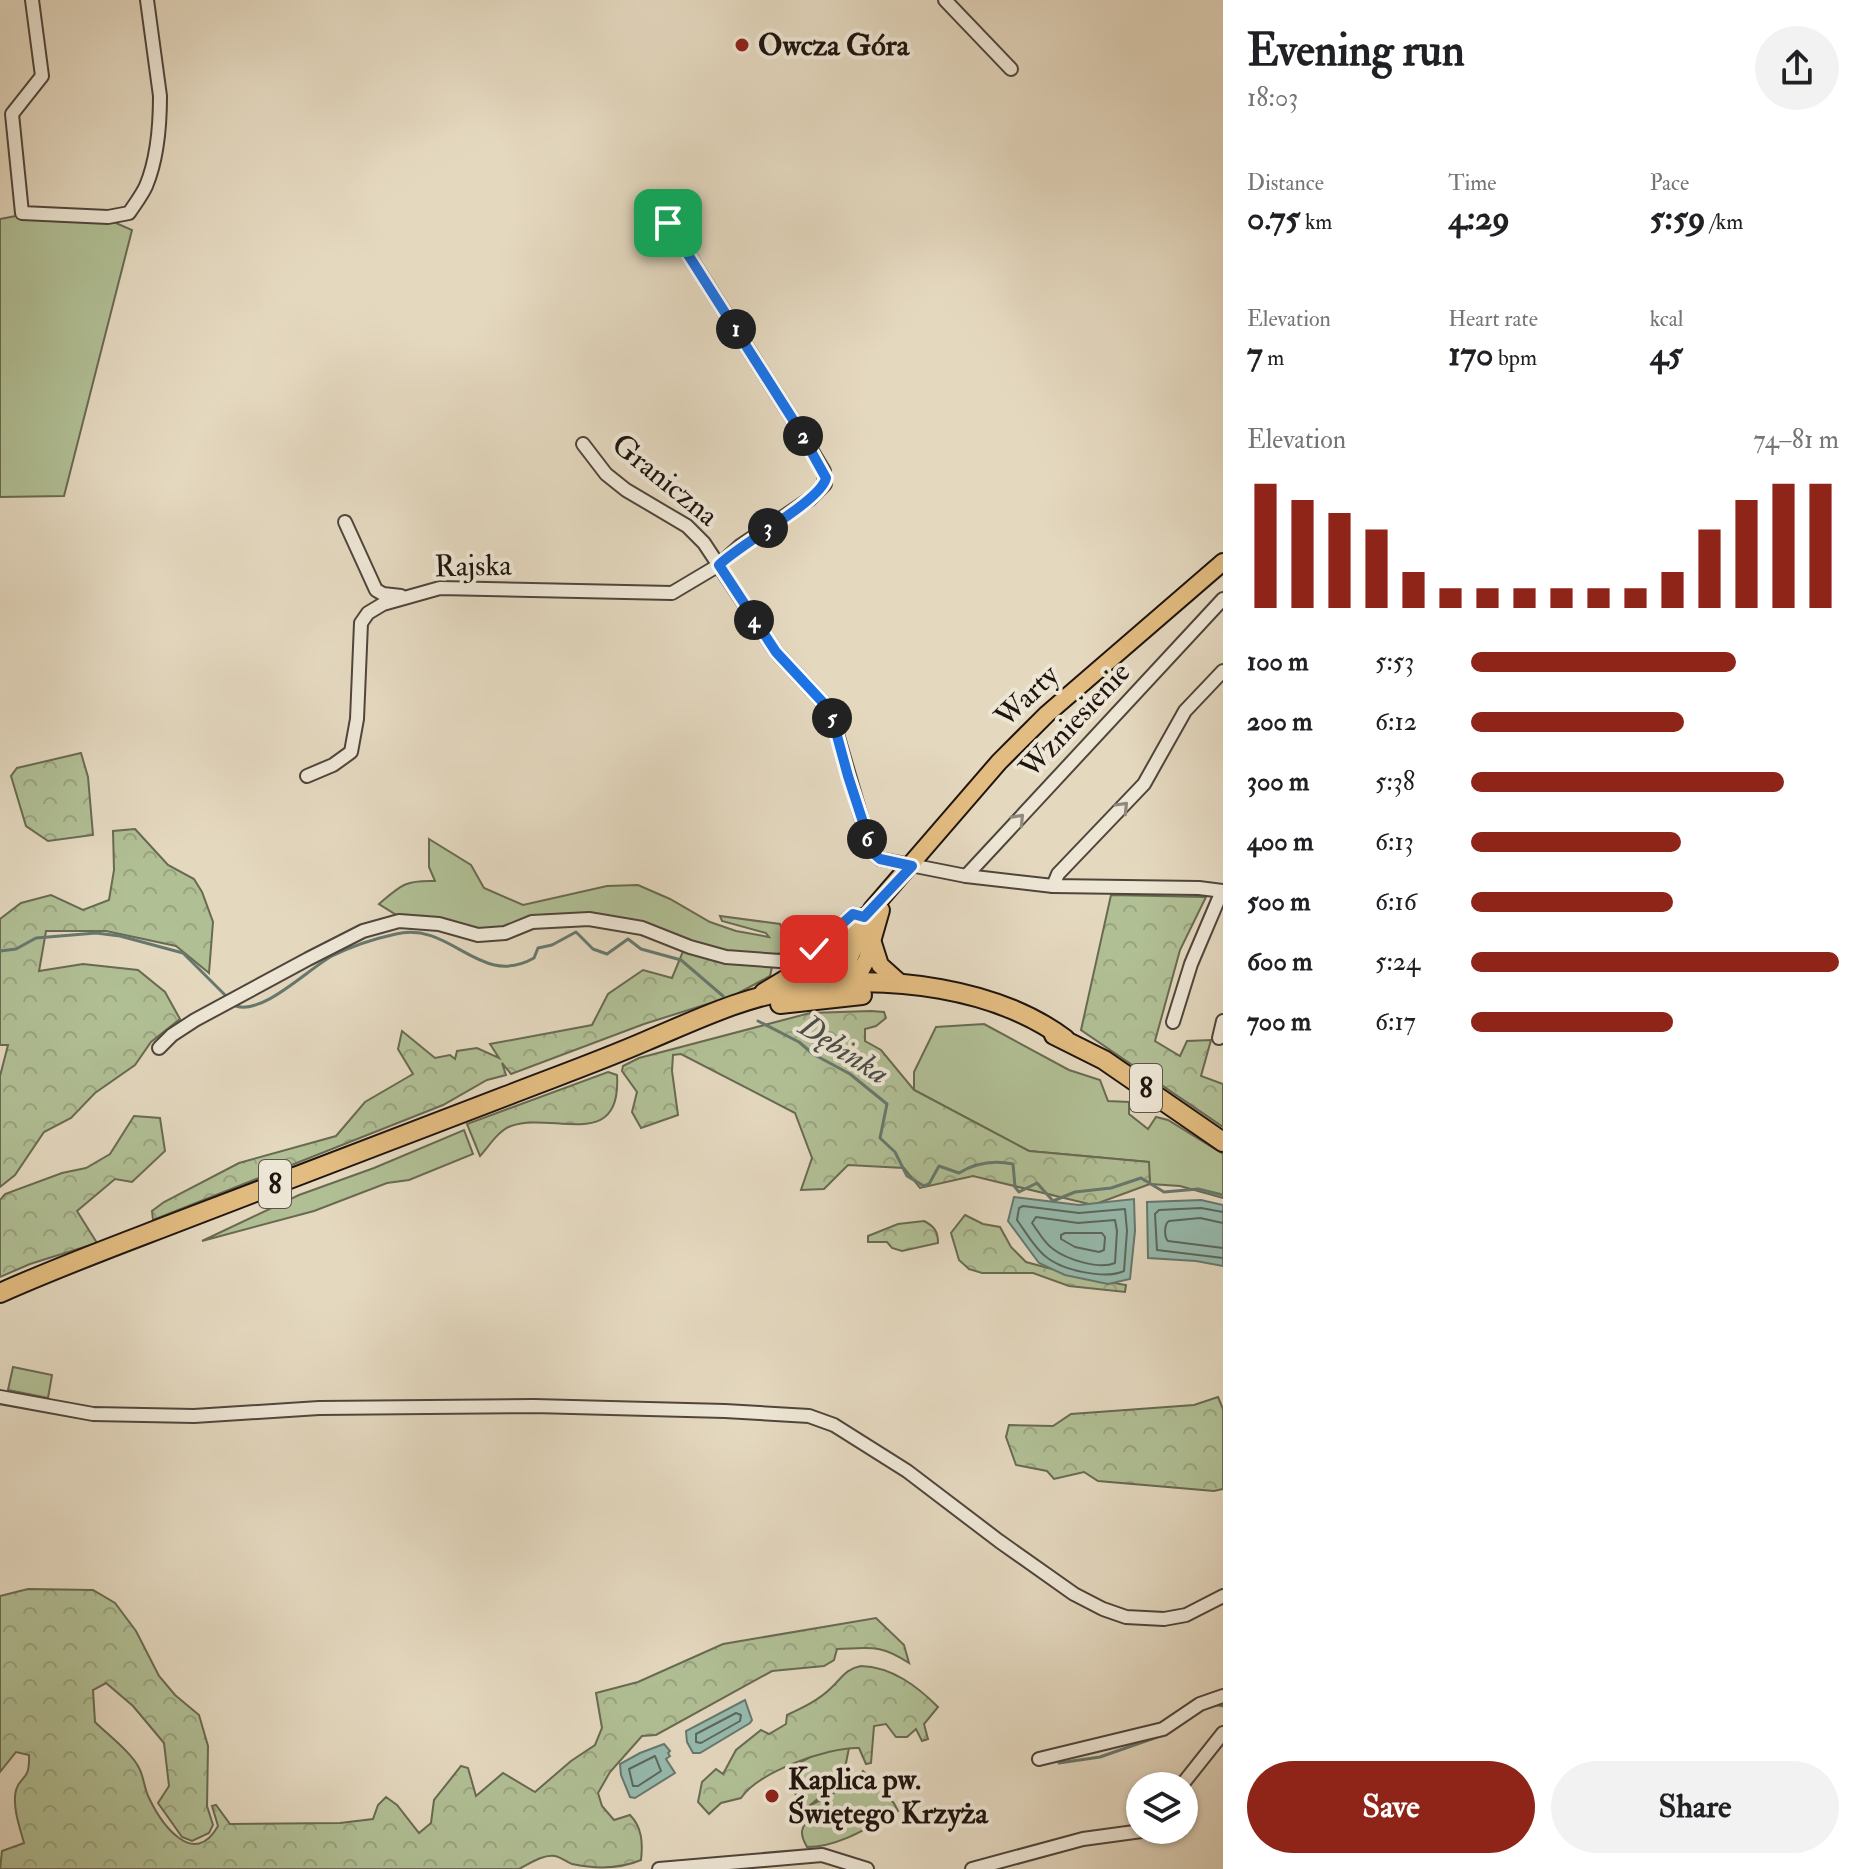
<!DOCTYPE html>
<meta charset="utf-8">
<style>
body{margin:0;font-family:"IM FELL Double Pica",serif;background:#f2f2f2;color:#202124;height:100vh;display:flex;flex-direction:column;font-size:30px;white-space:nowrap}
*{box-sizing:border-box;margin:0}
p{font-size:26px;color:#757577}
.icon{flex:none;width:44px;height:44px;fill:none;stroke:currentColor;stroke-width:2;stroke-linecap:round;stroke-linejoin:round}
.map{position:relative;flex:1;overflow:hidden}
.details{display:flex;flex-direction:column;background:#fff;width:640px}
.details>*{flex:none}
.fabs{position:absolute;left:1126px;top:1772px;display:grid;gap:16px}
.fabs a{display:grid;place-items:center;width:72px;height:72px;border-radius:50%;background:#fff;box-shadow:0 2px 6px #0004;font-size:40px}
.pin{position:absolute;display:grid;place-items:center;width:68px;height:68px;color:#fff;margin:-34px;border-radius:16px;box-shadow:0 4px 12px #0006}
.km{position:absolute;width:40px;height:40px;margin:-20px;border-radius:50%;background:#222;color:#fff;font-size:22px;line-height:40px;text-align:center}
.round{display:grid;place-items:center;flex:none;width:84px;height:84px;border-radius:42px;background:#f2f2f2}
.summary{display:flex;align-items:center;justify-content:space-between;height:136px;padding:0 24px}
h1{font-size:44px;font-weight:800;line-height:60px}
.stats{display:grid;grid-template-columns:repeat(3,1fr);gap:12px;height:136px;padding:8px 24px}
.stats div{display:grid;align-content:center}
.stats b{font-size:34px;font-weight:800}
.stats small{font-size:22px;font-weight:400}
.stats p{font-size:22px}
.chart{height:224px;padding:16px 24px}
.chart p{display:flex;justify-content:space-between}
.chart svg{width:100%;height:144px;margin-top:8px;stroke:#8f2418;stroke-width:6}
.primary-button{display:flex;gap:16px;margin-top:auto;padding:16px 24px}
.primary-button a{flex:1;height:92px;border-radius:48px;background:#8f2418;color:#fff;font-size:32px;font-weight:800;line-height:92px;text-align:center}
.primary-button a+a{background:#f2f2f2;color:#202124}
ul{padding:0 24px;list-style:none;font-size:26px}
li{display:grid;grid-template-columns:128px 96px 1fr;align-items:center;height:60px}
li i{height:20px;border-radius:10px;background:#8f2418}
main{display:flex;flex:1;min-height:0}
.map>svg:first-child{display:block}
</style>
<main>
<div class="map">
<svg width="1223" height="1869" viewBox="0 0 1223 1869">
<defs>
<pattern id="forest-crowns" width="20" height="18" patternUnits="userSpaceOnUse" patternTransform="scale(2)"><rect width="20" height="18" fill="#b1bf95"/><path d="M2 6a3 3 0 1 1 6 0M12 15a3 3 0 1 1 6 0" fill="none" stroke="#98a37f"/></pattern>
</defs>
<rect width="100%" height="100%" fill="#e4d8bf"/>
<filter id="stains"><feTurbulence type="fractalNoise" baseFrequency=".0025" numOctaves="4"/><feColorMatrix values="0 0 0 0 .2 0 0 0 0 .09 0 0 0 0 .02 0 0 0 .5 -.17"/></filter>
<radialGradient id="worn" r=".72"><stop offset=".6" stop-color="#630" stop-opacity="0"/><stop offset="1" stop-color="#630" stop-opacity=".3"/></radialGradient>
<g fill="#b1bf95" stroke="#686a52" stroke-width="2">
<path d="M21,215L107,219L132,230L64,496L0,497V219Z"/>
<path d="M429,839L471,865L484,888L523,905L607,886L638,885L670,899L710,922L736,931L769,937L766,933L722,921L720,916L780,924L792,951L762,957L728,952L691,943L620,918L587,915L503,930L478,929L398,916L379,904C401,885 405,880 435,881L429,867Z"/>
<path d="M984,1024L1069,1070L1100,1080L1108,1101L1129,1102V1114L1148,1129L1156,1117L1168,1120L1223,1154V1198L1180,1186L1150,1184L1148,1162L1029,1151L914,1090V1072L936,1027Z"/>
<path d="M464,1130L473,1154L409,1180L387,1183L314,1211L202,1241L299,1195L374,1168Z"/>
<path d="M13,1367L52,1375L48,1398L8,1390Z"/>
<path d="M842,1748H849L843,1778L809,1806L855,1782L863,1771C875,1785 891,1794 898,1811C871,1826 839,1847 807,1847C799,1833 801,1829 809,1817L802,1818L792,1824L789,1823L796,1811L795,1765L816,1754Z"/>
</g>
<g fill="url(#forest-crowns)" stroke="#686a52" stroke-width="2">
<path d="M81,753L88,777L93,835L48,841L26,826L11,776L17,768Z"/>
<path d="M135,829L168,865L194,879L202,892L213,922L209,973L176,946L106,931H46L39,971L83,964L138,970L165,992L180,1019L151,1042L135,1065L95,1093L71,1118L44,1132L15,1175L0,1187V1076L8,1045H0V919L21,903L51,895L83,910L109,900L114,870L113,831Z"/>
<path d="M1111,895L1206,897L1180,950L1155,1041L1180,1056L1187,1041L1211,1040L1201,1076L1223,1084V1127L1081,1030Z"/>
<path d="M684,949L728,961L772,967L770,976L733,996L644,1024L511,1074L502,1063L506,1075L487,1080L443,1105L153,1220L152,1211L164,1202L239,1163L336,1136L365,1102L413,1074L398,1049L402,1031L435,1058L450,1055L455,1059L457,1051L477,1048L499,1058L490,1044L592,1025L608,994L643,970L672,978Z"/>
<path d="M871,1011L884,1012L886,1018L876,1026L865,1029V1041L881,1050L914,1090L1029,1151L1149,1162L1150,1184L1093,1205L973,1176L920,1188L904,1168L848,1165L824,1189L801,1190L812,1158L795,1113L681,1054L673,1055L672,1071L678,1115L641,1128L632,1112L637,1092L622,1071L623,1066L639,1058L810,1013Z"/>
<path d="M608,1072L617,1075C622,1153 552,1111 511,1126C499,1130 489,1146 480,1156L467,1124Z"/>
<path d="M134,1116L160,1118L165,1151L132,1182L115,1179L77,1211L97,1243L30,1264L0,1277V1200L5,1194L62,1173L86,1168L110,1154Z"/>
<path d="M965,1215L983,1224L1000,1227L1011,1247L1026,1262L1085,1278L1126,1285L1125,1292L1069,1286L1033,1273H982L969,1269L959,1260L951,1233Z"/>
<path d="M924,1221C934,1226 938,1231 938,1243L902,1251L892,1248L887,1242H868V1236L898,1224Z"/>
<path d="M1218,1397L1223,1409V1489L1214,1491L1098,1481L1084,1472L1054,1479L1047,1471L1016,1465L1006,1437L1009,1425L1053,1426L1071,1414L1194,1405Z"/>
<path d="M28,1589L93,1590L115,1603L136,1631L159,1676L175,1695L199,1715L208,1746L207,1806L213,1825L209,1833L192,1841L182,1837L158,1803L169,1786L164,1743L133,1706L106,1683L93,1690L95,1722C107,1734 132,1753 139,1768C144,1777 144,1788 149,1798C162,1825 194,1869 218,1826L212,1806L216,1805L230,1824L340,1823L373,1819L378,1805L386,1797L397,1805L419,1833L431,1823L434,1800L461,1766L468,1768L476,1796L503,1773L535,1792L571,1761L595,1745L602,1728L596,1693L638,1682L723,1644L876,1618L904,1645L909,1663C880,1644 871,1648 837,1649L834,1660L824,1666L772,1671L656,1735L642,1736L610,1772L598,1793L602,1806L614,1820L630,1815C642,1827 643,1843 641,1860C620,1869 596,1869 572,1864C566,1862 561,1857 555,1856C543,1854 529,1864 519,1869H0L2,1851L24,1843C20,1828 12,1807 16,1790C21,1774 30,1782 29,1755L16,1752L0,1772V1596Z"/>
<path d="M861,1666C892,1667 917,1686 938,1707L924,1724L928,1739L922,1741L916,1729L907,1737H896L886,1724L874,1726L871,1763L866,1764L859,1748C827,1747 759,1772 741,1798L721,1803L709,1814L698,1802L702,1782L716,1769L723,1774L736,1750L761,1730L769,1734L786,1724L787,1715C802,1708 819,1700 831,1688C842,1678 845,1669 861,1666Z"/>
</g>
<g fill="#96baad" stroke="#66786e" stroke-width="2">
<path d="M1014,1197L1079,1205L1134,1199L1135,1231L1130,1279L1108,1284L1065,1275L1039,1263L1008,1221Z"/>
<path d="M1201,1200L1223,1205V1266L1196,1261L1148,1258L1147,1202Z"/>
<path d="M745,1700L752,1720L750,1723L700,1753H693L687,1742L686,1731Z"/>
<path d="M664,1744L670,1751L668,1753L670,1756L666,1759L675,1773L635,1798L630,1797L621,1775L620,1764L640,1753Z"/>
</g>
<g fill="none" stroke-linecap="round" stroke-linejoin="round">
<g stroke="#5a675e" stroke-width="2">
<path d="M1023,1206L1079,1213L1125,1209L1127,1231L1124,1271C1105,1280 1061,1270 1045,1256C1034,1247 1025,1231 1017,1220L1019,1208Z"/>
<path d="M1223,1212L1201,1208L1159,1210L1155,1214L1157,1250L1223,1258"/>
<path d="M1036,1217L1078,1223L1115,1220L1117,1231L1115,1263C1099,1270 1066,1259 1053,1249C1044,1243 1038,1231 1032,1223Z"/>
<path d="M1223,1223L1200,1218L1169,1221C1164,1224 1164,1237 1168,1241L1223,1248"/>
<path d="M1065,1233H1102L1105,1237L1104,1250L1099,1252L1075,1247L1061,1239V1235Z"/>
<path d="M736,1713L741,1715L740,1721L701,1743L696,1742V1734Z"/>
<path d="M655,1756L661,1771L638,1786H633L629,1769Z"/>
</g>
<g stroke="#66786e" stroke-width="3">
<path d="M0,951L16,949L36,938L96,933L120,936L183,953L227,997"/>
<path d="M236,1006C263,1015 308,969 332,956C352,946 373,939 396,934C452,921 479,989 534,958L538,948L552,945L576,932L593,949L607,954L628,939L641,949L681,960L723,996"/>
<path d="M758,1021L799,1042L813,1054L850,1074L887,1104L880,1138L895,1152L907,1176L924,1186L929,1184L939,1166L959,1173C975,1163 994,1160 1013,1164L1015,1187L1019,1192L1037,1183L1053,1201L1075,1192L1111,1188L1141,1178L1164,1192L1198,1189L1223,1195"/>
<path d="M1213,1704L1223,1706"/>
<path d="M1059,1763L1100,1757L1163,1735"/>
</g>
<g stroke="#50453b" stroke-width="16">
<g id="minor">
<path d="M32,0L42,76L12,114L22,213L108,217L129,213C135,204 142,195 146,186C157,160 160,124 160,96L147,0"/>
<path d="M945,0L1011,69"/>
<path d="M583,444L606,474L626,490L687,526L704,543L776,652L830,710L867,837L873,853L880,859L966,876L1053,886L1199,888L1223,891"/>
<path d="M345,522L376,590L383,594L401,596"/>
<path d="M307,776L333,765L351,752L357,719L361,623L368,613L383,604L440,588L672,593L719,565L740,546L810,499L825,484L824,471L797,426L660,210"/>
<path d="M966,876L1223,599"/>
<path d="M1053,886L1058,874L1144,784L1185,711L1223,671"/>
<path d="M1173,1022L1191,964L1222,891"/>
<path d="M1219,1038L1223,1021"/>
<path d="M159,1048L172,1035L195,1020L308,959L363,931L399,921L439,924L478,935L505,933L532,922L589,919L642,928L690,947L726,957L780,961L807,954L853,914L864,917"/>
<path d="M0,1397L93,1414L194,1416L319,1408L534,1406L725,1411L809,1416L834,1425L907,1471L999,1541L1074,1594L1103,1609L1126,1617L1164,1619L1186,1615L1223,1596"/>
<path d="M1039,1759L1163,1729L1200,1704L1223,1696"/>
<path d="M1181,1786L1223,1733"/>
<path d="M659,1869L822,1855L867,1869"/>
<path d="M972,1869L1083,1839L1149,1830"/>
</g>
</g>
<g stroke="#1f140f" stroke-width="20">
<g id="major">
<path d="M873,943L880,965L900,983"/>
<path d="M854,983L867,959L881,910"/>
<path d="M763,992L818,959L865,916"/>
<path d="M854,994L849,959L872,909L999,762L1047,714L1223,562"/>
</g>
</g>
<g stroke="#1f140f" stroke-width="22">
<g id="highway">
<path d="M780,1004L862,995"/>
<path d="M1054,1035L1104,1060L1223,1142"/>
<path d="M0,1293C60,1266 123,1243 185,1219C292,1178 399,1137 506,1096C552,1078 600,1061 646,1041C703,1017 743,997 805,987C888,974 997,988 1065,1039"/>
</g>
</g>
<use href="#minor" stroke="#ede6d5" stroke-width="12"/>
<use href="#major" stroke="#e2bc80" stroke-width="16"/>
<use href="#highway" stroke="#e2bc80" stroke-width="18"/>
</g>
<defs><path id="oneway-chevron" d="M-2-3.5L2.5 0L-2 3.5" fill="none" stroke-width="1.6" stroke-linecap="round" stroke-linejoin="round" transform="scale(2)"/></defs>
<g stroke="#90887c">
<use href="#oneway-chevron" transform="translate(1123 807) rotate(-46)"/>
<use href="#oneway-chevron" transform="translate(1019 819) rotate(-47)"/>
</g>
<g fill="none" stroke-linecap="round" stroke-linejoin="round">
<g stroke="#fff" stroke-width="16">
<path id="route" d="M668,223L797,426L826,478C821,501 741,543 719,565L776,652L830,710L848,776L873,853L880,859L912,866L864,917L853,914L814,949"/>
</g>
<use href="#route" stroke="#1a73e8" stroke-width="10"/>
</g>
<g fill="#8f2418" stroke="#ede6d5" stroke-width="3">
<circle cx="742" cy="45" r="8"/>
<circle cx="772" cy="1796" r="8"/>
</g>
<g text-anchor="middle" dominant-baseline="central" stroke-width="8" stroke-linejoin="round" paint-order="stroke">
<g fill="#ede6d5" stroke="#5d534a" stroke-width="2">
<rect x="1130" y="1064" width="32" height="48" rx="6"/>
<rect x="259" y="1160" width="32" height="48" rx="6"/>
</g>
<g font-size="28" font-weight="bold" fill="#1f140f">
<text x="1146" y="1088">8</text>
<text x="275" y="1184">8</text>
</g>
<g font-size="30" font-weight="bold" fill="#1f140f" stroke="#ede6d5" text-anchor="start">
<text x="758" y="45">Owcza Góra</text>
<text x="788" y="1779">Kaplica pw.<tspan x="788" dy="34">Świętego Krzyża</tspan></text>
</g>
<g font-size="30" fill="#1f140f" stroke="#ede6d5">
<text transform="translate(665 480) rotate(39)">Graniczna</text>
<text transform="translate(473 566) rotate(-1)">Rajska</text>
<text transform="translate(1027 696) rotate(-44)">Warty</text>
<text transform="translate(1075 720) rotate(-47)">Wzniesienie</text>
</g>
<g font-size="32" font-style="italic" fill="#494e46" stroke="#ede6d5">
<text transform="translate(844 1050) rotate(33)">Dębinka</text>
</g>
</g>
<rect width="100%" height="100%" filter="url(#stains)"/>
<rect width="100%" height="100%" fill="url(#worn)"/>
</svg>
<div class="fabs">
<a><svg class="icon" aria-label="layers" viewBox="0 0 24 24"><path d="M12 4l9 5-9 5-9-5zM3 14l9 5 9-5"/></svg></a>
</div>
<div class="pin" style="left:668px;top:223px;background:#1e9e55"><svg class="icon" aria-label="arrive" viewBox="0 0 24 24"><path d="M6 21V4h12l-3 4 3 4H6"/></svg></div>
<div class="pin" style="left:814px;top:949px;background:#d93025"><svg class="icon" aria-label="check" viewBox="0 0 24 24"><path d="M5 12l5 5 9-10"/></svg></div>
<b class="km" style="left:736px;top:329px">1</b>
<b class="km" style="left:803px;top:436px">2</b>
<b class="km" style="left:768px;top:528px">3</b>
<b class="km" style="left:754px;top:620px">4</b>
<b class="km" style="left:832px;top:718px">5</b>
<b class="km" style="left:867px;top:839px">6</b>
</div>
<section class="details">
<div class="summary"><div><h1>Evening run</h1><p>18:03</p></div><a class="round"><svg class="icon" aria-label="share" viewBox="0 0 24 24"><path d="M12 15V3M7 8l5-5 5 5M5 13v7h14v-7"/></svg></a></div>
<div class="stats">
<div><p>Distance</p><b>0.75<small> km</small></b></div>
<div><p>Time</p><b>4:29</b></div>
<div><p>Pace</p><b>5:59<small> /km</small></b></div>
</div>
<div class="stats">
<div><p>Elevation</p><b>7<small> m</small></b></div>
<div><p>Heart rate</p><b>170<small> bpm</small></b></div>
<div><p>kcal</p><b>45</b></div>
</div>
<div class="chart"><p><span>Elevation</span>74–81 m</p>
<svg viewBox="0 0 160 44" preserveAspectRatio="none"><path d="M5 44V6M15 44V11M25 44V15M35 44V20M45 44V33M55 44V38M65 44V38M75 44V38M85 44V38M95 44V38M105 44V38M115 44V33M125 44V20M135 44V11M145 44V6M155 44V6"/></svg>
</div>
<ul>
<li><b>100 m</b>5:53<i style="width:72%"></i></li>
<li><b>200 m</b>6:12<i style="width:58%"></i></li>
<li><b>300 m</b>5:38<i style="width:85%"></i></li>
<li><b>400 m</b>6:13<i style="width:57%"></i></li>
<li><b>500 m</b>6:16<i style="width:55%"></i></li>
<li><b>600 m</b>5:24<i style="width:100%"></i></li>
<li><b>700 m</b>6:17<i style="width:55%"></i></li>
</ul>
<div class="primary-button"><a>Save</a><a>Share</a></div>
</section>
</main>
